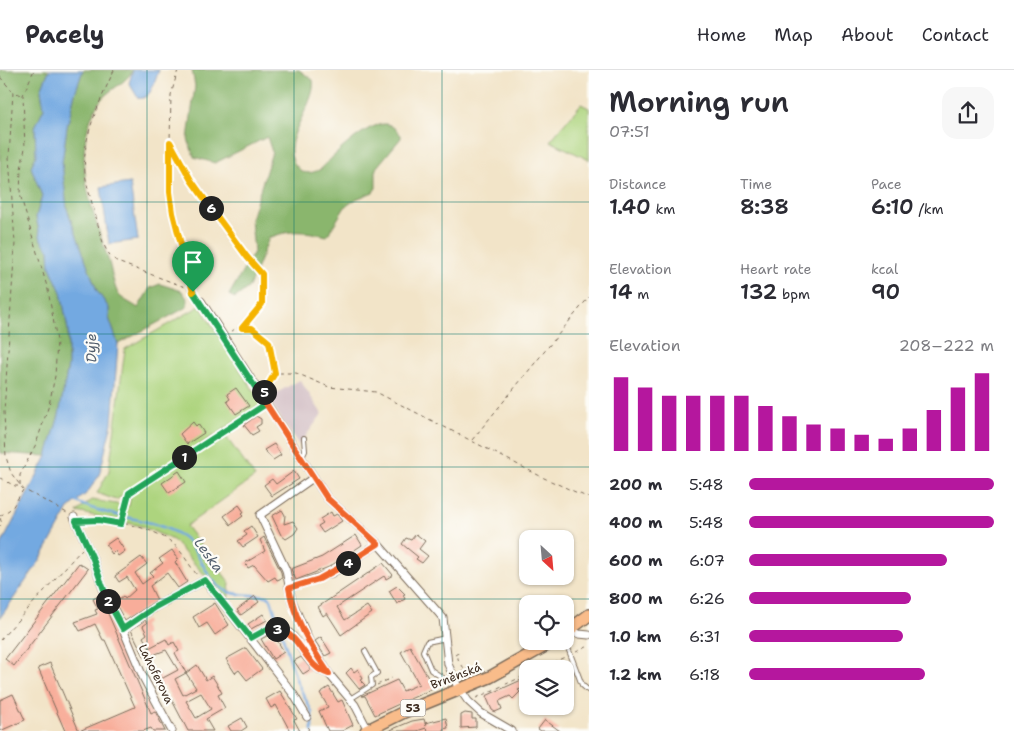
<!DOCTYPE html>
<meta charset="utf-8">
<style>
body{margin:0;font-family:"Shantell Sans",sans-serif;background:#f7f7f7;color:#2b2b33;height:100vh;display:flex;flex-direction:column;font-size:19px;white-space:nowrap}
*{box-sizing:border-box;margin:0}
p{font-size:16px;color:#7c7c81}
.icon{flex:none;width:28px;height:28px;fill:none;stroke:currentColor;stroke-width:2;stroke-linecap:round;stroke-linejoin:round}
.map{position:relative;flex:1;overflow:hidden}
.side{display:flex;flex-direction:column;background:#fff;width:425px}
.side>*{flex:none}
.needle{width:32px;rotate:154deg}
.tools{position:absolute;left:519px;top:460px;display:grid;gap:10px}
.tools a{display:grid;place-items:center;width:55px;height:55px;border-radius:10px;background:#fff;box-shadow:0 1px 4px #0004;font-size:25px}
.pin{position:absolute;display:grid;place-items:center;width:42px;height:42px;color:#fff;margin:-51px -21px;border-radius:50% 50% 50% 0;rotate:-45deg;box-shadow:0 0 5px #0007}
.pin .icon{rotate:45deg}
.km{position:absolute;width:25px;height:25px;margin:-12px;border-radius:50%;background:#222;color:#fff;font-size:14px;line-height:25px;text-align:center}
.round{display:grid;place-items:center;flex:none;width:52px;height:52px;border-radius:15px;background:#f7f7f7}
.overview{display:flex;align-items:center;justify-content:space-between;height:85px;padding:0 20px}
h1{font-size:28px;font-weight:600;line-height:38px}
.metrics{display:grid;grid-template-columns:repeat(3,1fr);gap:8px;height:85px;padding:5px 20px}
.metrics div{display:grid;align-content:center}
.metrics b{font-size:21px;font-weight:600}
.metrics small{font-size:14px;font-weight:400}
.metrics p{font-size:14px}
.chart{height:140px;padding:10px 20px}
.chart p{display:flex;justify-content:space-between}
.chart svg{width:100%;height:90px;margin-top:5px;stroke:#b5179e;stroke-width:6}
ul{padding:0 20px;list-style:none;font-size:16px}
li{display:grid;grid-template-columns:80px 60px 1fr;align-items:center;height:38px}
li i{height:12px;border-radius:6px;background:#b5179e}
header{display:flex;align-items:center;gap:30px;box-sizing:border-box;height:70px;padding:0 25px;background:#fff;border-bottom:1px solid #e1e1e2}
header strong{font-size:24px}
nav{display:flex;gap:28px;margin-inline-start:auto;font-size:18px}
main{display:flex;flex:1;min-height:0}
.map>svg:first-child{display:block}
</style>
<header>
<strong>Pacely</strong>
<nav><a>Home</a><a>Map</a><a>About</a><a>Contact</a></nav>
</header>
<main>
<div class="map">
<svg width="589" height="661" viewBox="0 0 589 661">
<rect width="100%" height="100%" fill="#fdfcf7"/>
<filter id="ink" filterUnits="userSpaceOnUse"><feTurbulence type="fractalNoise" baseFrequency=".02" numOctaves="2"/><feDisplacementMap in="SourceGraphic" scale="10" xChannelSelector="R" yChannelSelector="G"/><feConvolveMatrix kernelMatrix="1 2 1 2 8 2 1 2 1" color-interpolation-filters="sRGB"/></filter>
<filter id="wash" filterUnits="userSpaceOnUse"><feTurbulence type="fractalNoise" baseFrequency=".0096" numOctaves="4" result="noise"/><feDisplacementMap in="SourceGraphic" scale="20" xChannelSelector="R" yChannelSelector="G"/><feGaussianBlur stdDeviation="1.12" result="paint"/><feColorMatrix in="noise" values="0 0 0 0 0 0 0 0 0 0 0 0 0 0 0 0 0 1.4 0 .05"/><feComposite in="paint" operator="in"/></filter>
<g filter="url(#wash)">
<rect width="100%" height="100%" fill="#f2e4c8"/>
<path fill="#d2bec4" d="M300,310L322,344L299,375L266,326L269,327Z"/>
<g fill="#add47e" stroke="#747f4e">
<path d="M581,34L589,38V90L550,71Z"/>
<path d="M200,236L262,334L116,430L97,423L109,401L125,279Z"/>
<path d="M224,364L255,407L186,456L230,513L228,531L173,470L141,456L77,442L92,430L129,436L131,423Z"/>
</g>
<g fill="#8ab66d" stroke="#627046">
<path d="M0,0H49L41,20L44,38L35,57L36,85L31,97L42,126L36,147L41,170L49,180L50,197L61,222L68,260V296L59,345L47,386L0,383Z"/>
<path d="M83,0H133C125,15 106,20 98,34C69,85 92,138 108,189C111,197 114,219 119,225C123,230 133,234 138,238L150,218L160,214L182,221L188,230L187,237L118,274L109,248V238L97,221L67,139L62,93L67,57L75,23Z"/>
<path d="M192,0H299L313,10C318,35 273,76 299,99C305,105 313,103 321,99C333,86 366,53 385,54C392,54 396,60 401,65V68L376,98V118L373,122L356,129L345,137L327,166C305,161 290,159 269,168L249,217L235,228L229,225L254,182L251,149L272,82L267,67L215,93L194,87L188,69L195,16Z"/>
</g>
<g fill="#73a9e1" stroke="#576a80">
<path d="M49,0H83L75,23L67,57L62,93L67,139L97,221L109,238V248L118,274L112,353L99,406L87,423L70,437L39,492L0,548V477L47,386L59,345L68,296V260L61,222L50,197L49,180L41,170L36,147L42,126L31,97L36,85L35,57L44,38L41,20Z"/>
<path d="M133,0H159C155,10 151,31 138,28L129,13Z"/>
<path d="M130,113L138,170L109,174L101,117Z"/>
</g>
<g fill="none" stroke-linecap="round" stroke-linejoin="round">
<path stroke="#73a9e1" stroke-width="2.5" d="M75,431C107,448 147,446 180,465C201,477 204,514 229,522C239,526 255,524 267,526L271,529L297,612L312,642V661"/>
</g>
<g id="blocks">
<g fill="#f8ad9a" fill-rule="evenodd">
<path d="M236,318L249,336L236,344L227,331L230,329L227,324Z"/>
<path d="M256,346L261,349V354L256,357L259,361L252,365L244,355Z"/>
<path d="M193,352L196,356L198,354L204,363L187,374L180,364Z"/>
<path d="M274,374L281,385L273,390L264,380Z"/>
<path d="M179,401L186,412L169,423L162,413Z"/>
<path d="M294,401L299,409L272,426L264,415L272,409L276,414Z"/>
<path d="M239,435L244,442L241,444L243,446L231,455L224,446Z"/>
<path d="M282,440L285,445L284,454L293,451L298,458L294,464L286,469L281,465L272,446Z"/>
<path d="M331,442L333,446L337,444L342,451L323,463L318,456L323,453L320,449Z"/>
<path d="M251,456L258,467L243,477L238,471L247,465L244,461Z"/>
<path d="M416,464L425,471L419,479L428,486L422,493L416,489L418,487L402,474L406,468L411,470Z"/>
<path d="M356,465L362,475L329,497L296,510L291,499L322,487Z"/>
<path d="M264,467L281,502L282,508L277,510L275,507L268,511L254,495L248,498L245,493L265,481L260,470Z"/>
<path d="M116,468L125,481L118,486L115,481L112,484L106,475Z"/>
<path d="M172,480L178,489L175,492L187,512L178,518L167,503L150,516L157,530L125,551L112,527L116,525L119,529L123,526L125,529L135,520L127,507L119,512L115,506L141,487L147,494L135,503L142,514L153,506L150,503L163,493L159,489Z"/>
<path d="M79,493L88,499L14,596L5,589Z"/>
<path d="M383,493L393,505L386,509L384,506L337,537L345,550L367,536L372,543L341,565L327,543L323,546L318,537Z"/>
<path d="M397,516L405,524L403,525L405,529L397,534L389,521Z"/>
<path d="M100,525L151,643L155,641L165,661H153L151,658L143,661H65L38,598L50,593L79,661L135,637L105,570H103L95,554L80,561L75,552L97,544L95,540L98,539L93,529Z"/>
<path d="M255,526L259,532L241,545L237,540Z"/>
<path d="M215,533L229,555L215,565L207,553L199,558L193,547Z"/>
<path d="M263,544L267,550L251,559L248,554Z"/>
<path d="M145,550L147,553L143,556L147,564L143,567L149,578L166,569L169,575L174,572L179,581L175,583L186,603L197,595L206,610L212,606L217,614L222,623L218,625L225,638L206,649L213,661H188L164,615L158,619L151,606L158,602L161,609L178,600L166,580L145,588L131,560ZM186,603L196,618L183,625L175,609ZM201,623L211,639L196,648L186,631Z"/>
<path d="M269,565H274L284,582L273,589L261,569Z"/>
<path d="M321,567L331,583L325,586L315,571Z"/>
<path d="M410,576L434,618L375,645L365,626H362L397,610L403,621L419,614L401,582Z"/>
<path d="M246,578L262,599L247,610L239,600L235,603L226,589Z"/>
<path d="M301,587L311,599L303,604L294,591Z"/>
<path d="M351,598L354,602L358,599L363,609L360,610L365,615L359,619L346,603Z"/>
<path d="M528,607V616L518,620L520,622L513,629L510,626L499,631L502,639L495,642L492,640L486,626Z"/>
<path d="M329,617L338,632L342,630L353,655L342,661H328L319,641L328,637L320,623Z"/>
<path d="M280,621L297,649L294,650L300,661H290L276,635L271,638L266,629Z"/>
<path d="M13,624L25,650L0,661V630Z"/>
<path d="M465,643L472,644V649H476V657L461,658V645Z"/>
<path d="M242,648L247,657L241,661H231L228,656Z"/>
<path d="M446,648L448,658L443,659V661H427L426,658L417,661H388L412,651L424,649L426,656L425,653Z"/>
<path d="M545,650L560,661H541L538,659Z"/>
</g>
</g>
</g>
<g filter="url(#ink)">
<use href="#blocks" fill-opacity="0" stroke="#7b6b5a" stroke-width="1"/>
<g fill="none" stroke-linecap="round" stroke-linejoin="round">
<g stroke="#7b6b5a" stroke-width="6">
<g id="service">
<path d="M302,387L305,381L304,368"/>
<path d="M565,570L582,615L589,621"/>
<path d="M443,608L431,600L423,581L427,572L446,568"/>
<path d="M350,629L372,615L371,607L377,603L365,581"/>
</g>
</g>
<g stroke="#7b6b5a" stroke-width="9">
<g id="minor">
<path d="M201,231L327,428L378,474L443,548L448,594L457,615L468,631L481,643L512,661"/>
<path d="M313,408L260,445L286,500L292,531L309,571L329,604L355,635L368,660"/>
<path d="M74,447L93,489L106,527L123,559L143,607L172,661"/>
<path d="M289,518L332,503L378,474"/>
<path d="M123,559L155,537L205,510L294,625L307,647"/>
<path d="M570,560L579,564L589,565"/>
<path d="M251,568C302,536 293,593 329,604"/>
</g>
</g>
<g stroke="#7b6b5a" stroke-width="14">
<g id="primary">
<path d="M565,563L589,545"/>
<path d="M366,661L404,642L490,607L554,571"/>
</g>
</g>
<g stroke="#7b6b5a" stroke-width="1" stroke-dasharray="4 4" stroke-linecap="butt">
<path d="M114,0C100,32 81,67 85,103C87,119 93,135 97,151C102,168 103,184 120,193L185,217L196,226"/>
<path d="M178,0L171,25L170,72L191,111L247,187L262,204L261,235L242,258"/>
<path d="M0,7L13,22L22,25"/>
<path d="M13,22L9,87L15,173L4,342L6,387L11,403L23,419L67,443"/>
<path d="M170,73V122L173,143L193,221"/>
<path d="M231,262L236,258H253L269,272L275,302"/>
<path d="M266,321L275,303H296L329,317L376,322L544,408L589,428"/>
<path d="M472,370L589,227"/>
<path d="M0,408L15,416H19"/>
<path d="M20,415V405L36,374L49,335L55,306L57,271L48,220L20,124L21,99L25,78L23,25L34,0"/>
<path d="M0,446L12,438L23,420"/>
<path d="M0,448L2,454L0,456"/>
<path d="M84,450C112,450 147,455 170,471C181,479 189,495 197,505"/>
<path d="M121,454L129,423L260,337"/>
<path d="M0,570L82,479"/>
<path d="M576,582L589,576"/>
<path d="M455,585L458,583V589L469,606"/>
<path d="M538,599L565,587"/>
<path d="M460,603L472,595"/>
<path d="M377,615L392,608"/>
<path d="M476,628L528,604"/>
<path d="M308,661L309,655"/>
</g>
<use href="#service" stroke="#fff" stroke-width="4"/>
<use href="#minor" stroke="#fff" stroke-width="7"/>
<use href="#primary" stroke="#f9bc8a" stroke-width="11"/>
</g>
</g>
<g fill="none" stroke-linecap="round" stroke-linejoin="round" filter="url(#ink)">
<g stroke="#fff" stroke-width="10">
<path id="split-1" d="M184,387L266,334L193,222"/>
</g>
<g stroke="#fff" stroke-width="10">
<path id="split-2" d="M108,531L93,489L76,451L99,450L121,454L129,423L184,387"/>
</g>
<g stroke="#fff" stroke-width="10">
<path id="split-3" d="M108,531L123,559L155,537L205,510L251,568L269,558L277,559"/>
</g>
<g stroke="#fff" stroke-width="10">
<path id="split-4" d="M277,559C303,565 304,597 329,604C311,577 294,549 289,518L319,509L348,493"/>
</g>
<g stroke="#fff" stroke-width="10">
<path id="split-5" d="M264,322L261,326L327,428L378,474L348,493"/>
</g>
<g stroke="#fff" stroke-width="10">
<path id="split-6" d="M211,138L247,187L262,204V234L242,258H252L269,272L275,303L264,322"/>
</g>
<g stroke="#fff" stroke-width="10">
<path id="split-7" d="M193,222L173,143L170,122V72L191,110L211,138"/>
</g>
<use href="#split-1" stroke="#22a559" stroke-width="6"/>
<use href="#split-2" stroke="#22a559" stroke-width="6"/>
<use href="#split-3" stroke="#22a559" stroke-width="6"/>
<use href="#split-4" stroke="#f0652b" stroke-width="6"/>
<use href="#split-5" stroke="#f0652b" stroke-width="6"/>
<use href="#split-6" stroke="#f5b400" stroke-width="6"/>
<use href="#split-7" stroke="#f5b400" stroke-width="6"/>
</g>
<path fill="none" stroke="#0f766e" stroke-width="1" stroke-opacity="0.55" d="M147,0V661M294,0V661M442,0V661M0,132H589M0,264H589M0,397H589M0,529H589"/>
<g text-anchor="middle" dominant-baseline="central" stroke-width="4.5" stroke-linejoin="round" paint-order="stroke">
<rect fill="#fdfcf7" stroke="#75695f" stroke-width="1" x="400.5" y="629.5" width="25" height="17" rx="4"/>
<g font-size="11" font-weight="bold" fill="#3b2a1e">
<text x="413" y="638">53</text>
</g>
<g font-size="12" fill="#3b2a1e" stroke="#fdfcf7">
<text transform="translate(156 604) rotate(64)">Lahoferova</text>
<text transform="translate(456 606) rotate(-21)">Brněnská</text>
</g>
<g font-size="14" font-style="italic" fill="#515d6c" stroke="#fdfcf7">
<text transform="translate(91 278) rotate(-91)">Dyje</text>
<text transform="translate(209 485) rotate(54)">Leska</text>
</g>
</g>
</svg>
<div class="tools">
<a><svg class="needle" viewBox="-14 -14 28 28"><path d="M0-13l5 13h-10z" fill="#e53935"/><path d="M0 13l5-13h-10z" fill="#7c7c81"/></svg></a>
<a><svg class="icon" aria-label="locate" viewBox="0 0 24 24"><circle cx="12" cy="12" r="6"/><path d="M12 2v4M12 18v4M2 12h4M18 12h4"/></svg></a>
<a><svg class="icon" aria-label="layers" viewBox="0 0 24 24"><path d="M12 4l9 5-9 5-9-5zM3 14l9 5 9-5"/></svg></a>
</div>
<div class="pin" style="left:193px;top:222px;background:#1e9e55"><svg class="icon" aria-label="arrive" viewBox="0 0 24 24"><path d="M6 21V4h12l-3 4 3 4H6"/></svg></div>
<b class="km" style="left:184px;top:387px">1</b>
<b class="km" style="left:108px;top:531px">2</b>
<b class="km" style="left:277px;top:559px">3</b>
<b class="km" style="left:348px;top:493px">4</b>
<b class="km" style="left:264px;top:322px">5</b>
<b class="km" style="left:211px;top:138px">6</b>
</div>
<section class="side">
<div class="overview"><div><h1>Morning run</h1><p>07:51</p></div><a class="round"><svg class="icon" aria-label="share" viewBox="0 0 24 24"><path d="M12 15V3M7 8l5-5 5 5M5 13v7h14v-7"/></svg></a></div>
<div class="metrics">
<div><p>Distance</p><b>1.40<small> km</small></b></div>
<div><p>Time</p><b>8:38</b></div>
<div><p>Pace</p><b>6:10<small> /km</small></b></div>
</div>
<div class="metrics">
<div><p>Elevation</p><b>14<small> m</small></b></div>
<div><p>Heart rate</p><b>132<small> bpm</small></b></div>
<div><p>kcal</p><b>90</b></div>
</div>
<div class="chart"><p><span>Elevation</span>208–222 m</p>
<svg viewBox="0 0 160 44" preserveAspectRatio="none"><path d="M5 44V8M15 44V13M25 44V17M35 44V17M45 44V17M55 44V17M65 44V22M75 44V27M85 44V31M95 44V33M105 44V36M115 44V38M125 44V33M135 44V24M145 44V13M155 44V6"/></svg>
</div>
<ul>
<li><b>200 m</b>5:48<i style="width:100%"></i></li>
<li><b>400 m</b>5:48<i style="width:100%"></i></li>
<li><b>600 m</b>6:07<i style="width:81%"></i></li>
<li><b>800 m</b>6:26<i style="width:66%"></i></li>
<li><b>1.0 km</b>6:31<i style="width:63%"></i></li>
<li><b>1.2 km</b>6:18<i style="width:72%"></i></li>
</ul>
</section>
</main>
